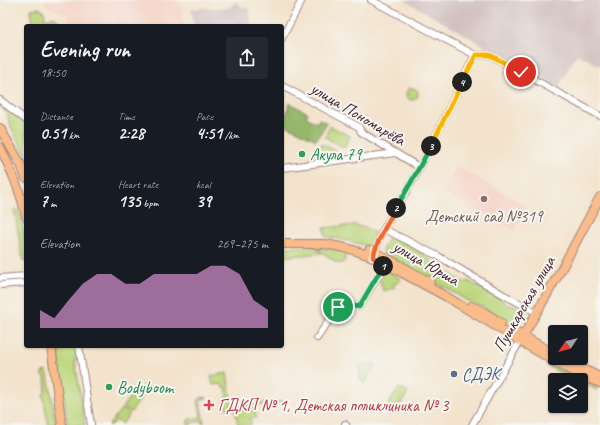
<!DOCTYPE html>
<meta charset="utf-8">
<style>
body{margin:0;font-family:Caveat,sans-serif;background:#242831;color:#f1f3f6;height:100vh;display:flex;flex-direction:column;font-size:15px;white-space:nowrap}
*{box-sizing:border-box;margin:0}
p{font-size:13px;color:#9ea1a6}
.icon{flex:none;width:22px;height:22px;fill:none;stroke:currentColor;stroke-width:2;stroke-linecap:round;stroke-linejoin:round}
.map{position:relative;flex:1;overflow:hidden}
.panel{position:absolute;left:24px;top:24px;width:260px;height:324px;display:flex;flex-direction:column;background:#171b24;border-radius:4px;box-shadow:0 1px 3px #0004}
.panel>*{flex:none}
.needle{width:26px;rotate:235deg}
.tools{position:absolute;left:548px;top:325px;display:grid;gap:8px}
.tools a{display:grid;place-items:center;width:40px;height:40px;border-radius:4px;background:#171b24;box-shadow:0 1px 3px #0004;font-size:20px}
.pin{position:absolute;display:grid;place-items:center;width:34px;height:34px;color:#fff;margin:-17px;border:2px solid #fff;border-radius:50%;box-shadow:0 1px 4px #0007}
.km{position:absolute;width:20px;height:20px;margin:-10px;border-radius:50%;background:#222;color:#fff;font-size:11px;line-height:20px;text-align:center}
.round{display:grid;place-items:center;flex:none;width:42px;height:42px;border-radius:4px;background:#242831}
.headline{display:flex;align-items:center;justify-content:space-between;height:68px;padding:0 16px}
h1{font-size:22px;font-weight:600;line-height:30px}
.metrics{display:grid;grid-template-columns:repeat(3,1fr);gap:6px;height:68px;padding:4px 16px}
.metrics div{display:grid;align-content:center}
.metrics b{font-size:17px;font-weight:600}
.metrics small{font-size:11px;font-weight:400}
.metrics p{font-size:11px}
.chart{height:112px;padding:8px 16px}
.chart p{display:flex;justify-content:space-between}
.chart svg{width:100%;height:72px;margin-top:4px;fill:#d690ce;opacity:.7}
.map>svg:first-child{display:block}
</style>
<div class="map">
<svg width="600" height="425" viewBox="0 0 600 425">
<rect width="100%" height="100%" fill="#f6f6f2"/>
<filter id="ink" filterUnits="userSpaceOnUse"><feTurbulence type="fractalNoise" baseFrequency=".025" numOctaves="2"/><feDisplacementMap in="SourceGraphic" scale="8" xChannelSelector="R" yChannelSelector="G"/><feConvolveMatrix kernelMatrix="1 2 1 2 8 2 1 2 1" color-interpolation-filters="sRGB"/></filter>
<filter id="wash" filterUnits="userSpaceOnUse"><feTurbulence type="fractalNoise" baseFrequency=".012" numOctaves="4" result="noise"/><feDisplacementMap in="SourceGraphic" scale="16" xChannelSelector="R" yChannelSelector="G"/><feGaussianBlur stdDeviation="0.9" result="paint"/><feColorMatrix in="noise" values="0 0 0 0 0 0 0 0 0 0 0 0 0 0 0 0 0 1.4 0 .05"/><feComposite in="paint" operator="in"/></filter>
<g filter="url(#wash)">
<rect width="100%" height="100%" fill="#f3e3cc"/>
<g fill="#f6d2c4">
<path d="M43,0H173L181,4L184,26H69L68,15L47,6Z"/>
<path d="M456,166L527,206L514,230L441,192Z"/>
</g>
<g fill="#d1bfbe">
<path d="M404,0H600V66L577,54L558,88Z"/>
<path d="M236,2L243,8H249L252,26H194L191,9L201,8H229Z"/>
</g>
<g fill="#bcd67b" stroke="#837a53">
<path d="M39,8L44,11L45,19L53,17L58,20L59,26H33L31,9Z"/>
<circle cx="412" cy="94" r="6"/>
<path d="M5,107L26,123V157L12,129L5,109Z"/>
<path d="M330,126L350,136L344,148L325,137Z"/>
<path d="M321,144L335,150L331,158L317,151Z"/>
<path d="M14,209L18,210L19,211L26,241V262L23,261Z"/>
<path d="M354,225C361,227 380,231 377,240C375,244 374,245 370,247C355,242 342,239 326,237L324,228Z"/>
<path d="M389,236L398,239L430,258L431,262L464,283L468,281L504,301L506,304L509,306L514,305L526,312L514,326L482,307L468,301L382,252L384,246Z"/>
<path d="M282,247H314L322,253L282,257Z"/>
<path d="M319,248L344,251L346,253L344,262L343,263H337L318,249Z"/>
<path d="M386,270L401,279L399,282L394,284V288L383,291L380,280Z"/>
<path d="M59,346H76L78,358L75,361L85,425H68L59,367Z"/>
<path d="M374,363L377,365L370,375L367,376L368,379L365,383L361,381L359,366Z"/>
<path d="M548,363L575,377L595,385L597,388V390L581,383V380H574L546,365Z"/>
<path d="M46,371L48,374L56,425H48L43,394L46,392L45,377L42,376V373L43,372Z"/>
<path d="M227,373L232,405L283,401V403L254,406L256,418H250L251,425H238L235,409H228L225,407L224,399L227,397L226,387H223L221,384L213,385L211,376Z"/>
<path d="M144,384L149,388L131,412L123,406L134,392L141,389Z"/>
<path d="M399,388L401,389L402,388L408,392L402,403H399L391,415L384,411Z"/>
<path d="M206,397L207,398L200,400L204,423H202V421L191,423V425H188V421L189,419L201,417L198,400L200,398Z"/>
<path d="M122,408L130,414L122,424L116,420L112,425H109Z"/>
</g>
<path fill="#95b76b" stroke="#706b4b" d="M289,103L308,113L306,117L317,123L319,119L327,123L316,140L284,124Z"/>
</g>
<g filter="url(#ink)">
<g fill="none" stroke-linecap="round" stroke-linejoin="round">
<g stroke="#9e817c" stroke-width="8">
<g id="minor">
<path d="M371,0L475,55H490L600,116"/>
<path d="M282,38L302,0"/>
<path d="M282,86L359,127L361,132L419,167"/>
<path d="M0,100L26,120"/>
<path d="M282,168L395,153"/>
<path d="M384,229L438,256L504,295L536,312"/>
<path d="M374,255C380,230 396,209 409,187C433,144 453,99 475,55"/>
<path d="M0,278L26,276"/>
<path d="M0,285L26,283"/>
<path d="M317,338L341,303L359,307L380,273L386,260"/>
<path d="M79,346L91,425"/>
<path d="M345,424L346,425"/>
<path d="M472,425L520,341"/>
</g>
</g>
<g stroke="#9e817c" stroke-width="10">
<g id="major">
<path d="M0,128L21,165L26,178"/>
<path d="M0,147C11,170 21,192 26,217"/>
<path d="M282,244H324L336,246L350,249L371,256L447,297L520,341L559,364L580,375L600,383"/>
<path d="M369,250L387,258L430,282"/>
<path d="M471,306L482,311L501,323"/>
<path d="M516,332L555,354"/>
<path d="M521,340L561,270L600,197"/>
<path d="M51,346L62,425"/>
<path d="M562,358L579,367L600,377"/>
</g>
</g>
<use href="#minor" stroke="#fff" stroke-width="6"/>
<use href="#major" stroke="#f9bc8a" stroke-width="8"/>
</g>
</g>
<g fill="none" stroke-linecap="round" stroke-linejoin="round" filter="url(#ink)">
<g stroke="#fff" stroke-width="8">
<path id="split-1" d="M338,307L341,303L359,307L383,266"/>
</g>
<g stroke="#fff" stroke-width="8">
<path id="split-2" d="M383,266L385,264L373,257C378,239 387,223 396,208"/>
</g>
<g stroke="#fff" stroke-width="8">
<path id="split-3" d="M396,208L409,186L431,146"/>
</g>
<g stroke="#fff" stroke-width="8">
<path id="split-4" d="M431,146L462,82"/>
</g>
<g stroke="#fff" stroke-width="8">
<path id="split-5" d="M462,82L476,55H490L521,72"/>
</g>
<use href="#split-1" stroke="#22a559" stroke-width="5"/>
<use href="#split-2" stroke="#f0652b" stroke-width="5"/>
<use href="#split-3" stroke="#22a559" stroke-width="5"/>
<use href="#split-4" stroke="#f5b400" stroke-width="5"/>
<use href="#split-5" stroke="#f5b400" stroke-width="5"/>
</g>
<g fill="#2e9e5b" stroke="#f6f6f2" stroke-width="1.5">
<circle cx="302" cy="154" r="4"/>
<circle cx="109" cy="387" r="4"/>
</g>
<circle fill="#8d6e63" stroke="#f6f6f2" stroke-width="1.5" cx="484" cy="199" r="4"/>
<circle fill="#5c6f8a" stroke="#f6f6f2" stroke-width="1.5" cx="454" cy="374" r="4"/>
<path fill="#e0444e" stroke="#f6f6f2" stroke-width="1.5" d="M207 399h4v4h4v4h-4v4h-4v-4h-4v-4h4z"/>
<g text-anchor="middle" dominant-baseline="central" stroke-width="4" stroke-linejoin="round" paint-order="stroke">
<g font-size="17" fill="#4a1f2b" stroke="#f6f6f2">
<text transform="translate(358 114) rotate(31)">улица Пономарёва</text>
<text transform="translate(426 263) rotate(30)">улица Юрша</text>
<text transform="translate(524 304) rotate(-60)">Пушкарская улица</text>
</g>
<g font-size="17" fill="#27864d" stroke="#f6f6f2" text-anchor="start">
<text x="310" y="154">Акула 79</text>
<text x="117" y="387">Bodyboom</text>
</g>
<g font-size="17" fill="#785e54" stroke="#f6f6f2">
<text x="484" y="216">Детский сад №319</text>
</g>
<g font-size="17" fill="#4e5e75" stroke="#f6f6f2" text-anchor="start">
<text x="462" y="374">СДЭК</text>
</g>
<g font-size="17" fill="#be3a42" stroke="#f6f6f2" text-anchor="start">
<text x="218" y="405">ГДКП № 1, Детская поликлиника № 3</text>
</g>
</g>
</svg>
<div class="tools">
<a><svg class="needle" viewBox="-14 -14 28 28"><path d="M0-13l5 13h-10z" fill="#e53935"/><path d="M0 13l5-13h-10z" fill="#9ea1a6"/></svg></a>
<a><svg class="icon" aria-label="layers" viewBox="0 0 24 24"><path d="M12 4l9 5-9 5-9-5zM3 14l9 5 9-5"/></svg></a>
</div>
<div class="pin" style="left:338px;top:307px;background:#1e9e55"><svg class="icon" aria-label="arrive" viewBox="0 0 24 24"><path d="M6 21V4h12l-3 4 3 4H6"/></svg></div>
<div class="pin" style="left:521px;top:72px;background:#d93025"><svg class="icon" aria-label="check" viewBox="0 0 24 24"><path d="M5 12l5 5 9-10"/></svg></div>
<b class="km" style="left:383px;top:266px">1</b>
<b class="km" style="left:396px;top:208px">2</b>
<b class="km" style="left:431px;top:146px">3</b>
<b class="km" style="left:462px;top:82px">4</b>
<section class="panel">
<div class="headline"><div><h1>Evening run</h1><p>18:50</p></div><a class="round"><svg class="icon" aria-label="share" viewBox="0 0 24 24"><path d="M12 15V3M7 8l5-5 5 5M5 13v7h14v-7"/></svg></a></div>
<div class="metrics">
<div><p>Distance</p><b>0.51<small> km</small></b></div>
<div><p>Time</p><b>2:28</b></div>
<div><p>Pace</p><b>4:51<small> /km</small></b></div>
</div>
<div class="metrics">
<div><p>Elevation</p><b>7<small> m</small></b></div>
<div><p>Heart rate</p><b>135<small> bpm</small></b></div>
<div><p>kcal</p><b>39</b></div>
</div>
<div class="chart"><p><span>Elevation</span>269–275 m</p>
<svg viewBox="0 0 160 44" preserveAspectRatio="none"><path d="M0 44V33L10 38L20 27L30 17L40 11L50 11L60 17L70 17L80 11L90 11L100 11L110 11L120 6L130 6L140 11L150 27L160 33V44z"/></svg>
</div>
</section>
</div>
